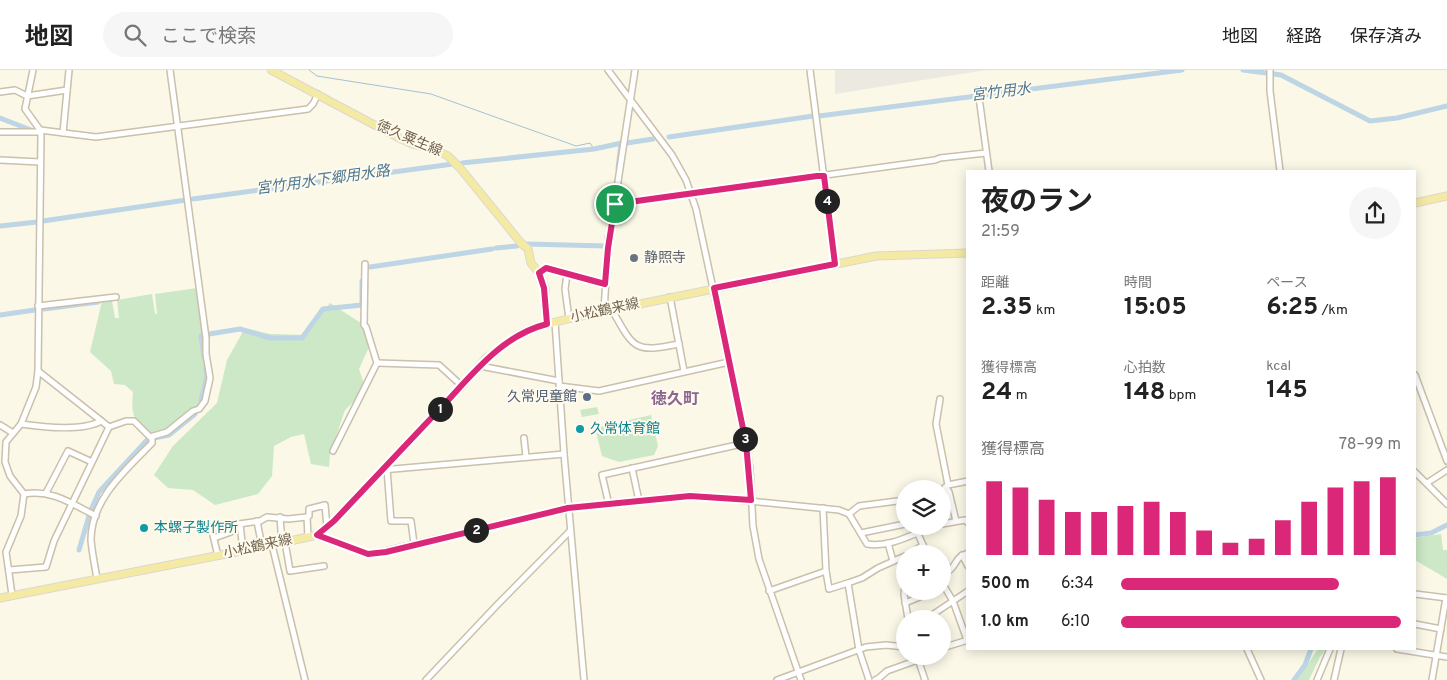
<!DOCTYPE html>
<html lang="ja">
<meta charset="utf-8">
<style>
body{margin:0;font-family:Overpass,"Noto Sans JP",sans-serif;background:#f6f6f6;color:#222;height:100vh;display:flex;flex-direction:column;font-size:19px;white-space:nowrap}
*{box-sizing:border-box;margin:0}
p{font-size:16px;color:#767676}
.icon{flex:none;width:28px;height:28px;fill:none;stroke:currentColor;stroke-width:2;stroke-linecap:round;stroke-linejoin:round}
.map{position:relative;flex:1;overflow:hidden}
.side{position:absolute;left:966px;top:100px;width:450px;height:480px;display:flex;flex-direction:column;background:#fff;border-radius:0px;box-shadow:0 2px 12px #0003}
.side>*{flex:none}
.buttons{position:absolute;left:896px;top:410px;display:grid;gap:10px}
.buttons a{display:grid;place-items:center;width:55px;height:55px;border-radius:50%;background:#fff;box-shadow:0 2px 12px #0003;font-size:25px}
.pin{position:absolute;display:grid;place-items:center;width:42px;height:42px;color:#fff;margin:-21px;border:2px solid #fff;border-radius:50%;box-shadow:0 1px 5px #0007}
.km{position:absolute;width:25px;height:25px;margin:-12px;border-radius:50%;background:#222;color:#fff;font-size:14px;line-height:25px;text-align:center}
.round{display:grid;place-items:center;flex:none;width:52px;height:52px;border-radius:26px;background:#f6f6f6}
.summary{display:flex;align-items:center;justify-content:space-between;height:85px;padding:0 15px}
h1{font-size:28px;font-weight:700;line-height:38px}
.metrics{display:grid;grid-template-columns:repeat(3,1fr);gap:8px;height:85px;padding:5px 15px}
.metrics div{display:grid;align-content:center}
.metrics b{font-size:25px;font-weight:700}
.metrics small{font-size:14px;font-weight:400}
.metrics p{font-size:14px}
.chart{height:140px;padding:10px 15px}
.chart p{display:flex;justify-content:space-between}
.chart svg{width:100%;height:90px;margin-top:5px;stroke:#db2777;stroke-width:6}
ul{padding:0 15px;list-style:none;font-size:16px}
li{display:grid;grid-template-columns:80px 60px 1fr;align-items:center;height:38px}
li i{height:12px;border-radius:6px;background:#db2777}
header{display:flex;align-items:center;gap:30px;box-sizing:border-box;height:70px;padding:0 25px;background:#fff;border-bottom:1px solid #e0e0e0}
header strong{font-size:24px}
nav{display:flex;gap:28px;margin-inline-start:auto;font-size:18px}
.search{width:350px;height:45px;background:#f6f6f6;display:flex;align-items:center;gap:12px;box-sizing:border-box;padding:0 18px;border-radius:28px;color:#767676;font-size:19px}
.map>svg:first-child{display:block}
</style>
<header>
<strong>地図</strong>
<div class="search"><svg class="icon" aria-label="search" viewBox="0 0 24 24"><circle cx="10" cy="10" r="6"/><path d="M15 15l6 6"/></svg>ここで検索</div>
<nav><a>地図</a><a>経路</a><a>保存済み</a></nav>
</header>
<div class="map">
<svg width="1447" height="610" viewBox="0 0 1447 610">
<rect width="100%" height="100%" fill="#fbf8e7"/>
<path fill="#ece9e1" d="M835,0H986L835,24Z"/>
<g fill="#cce8c6">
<path d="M197,218L205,274V296L207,312L205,323L197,336L168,360L150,365C133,347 131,347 133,322L125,315L114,314L111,301L90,282L102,231H112L115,248H119L117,230L152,224L155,244H157L155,224Z"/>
<path d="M330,233L361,253L370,275L359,299L366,320L345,340L330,384L329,397L311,394L304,364L291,367L274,376L272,406L258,424L215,435L193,420L168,418L154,405L173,376L217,333L227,290L245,258L270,264L307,265Z"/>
<path d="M597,337L599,344L582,347L580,340Z"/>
<path d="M651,345L658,376L654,385L619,392L602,386L595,358Z"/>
<path d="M1441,464L1443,480H1447V509L1415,490V468Z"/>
<path d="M1318,579H1326L1320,587L1309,610H1297Z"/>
</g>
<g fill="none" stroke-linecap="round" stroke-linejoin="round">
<path stroke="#a4c2d5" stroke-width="1" d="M309,0L317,6L431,24L576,76L590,73L594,79"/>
<g stroke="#bdd5e4" stroke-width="5">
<path d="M1243,0L1281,5L1370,51L1397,48L1447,36"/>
<path d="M819,46L1182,0"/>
<path d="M0,48L31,60"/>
<path d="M669,67L813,46"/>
<path d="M627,73L653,69"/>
<path d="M462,93L594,79L622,73"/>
<path d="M618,98L621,74"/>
<path d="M193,129L453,94"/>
<path d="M43,151L186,130"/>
<path d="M0,156L37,152"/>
<path d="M526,174L606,176L607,166"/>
<path d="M496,178L517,176"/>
<path d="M370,197L492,179"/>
<path d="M44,239L98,232"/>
<path d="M0,245L35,240"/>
<path d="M209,264L240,259L270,268H302L323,239L362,235V211"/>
<path d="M201,266L204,287"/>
<path d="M201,330L207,307L206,298"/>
<path d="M154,368L169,365L195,344"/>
<path d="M91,440L99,422L148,369"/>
<path d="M1415,465L1431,463L1447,455"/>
<path d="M79,480L89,446"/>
<path d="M1294,610L1305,595L1311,579"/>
</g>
<g stroke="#cac0ab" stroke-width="8">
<g id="minor">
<path d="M608,0L672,85L686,110L696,139L746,373L750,399L753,456L759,489L801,610"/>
<path d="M810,0L835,194"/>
<path d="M1270,0V21L1280,101"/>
<path d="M978,20L989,101"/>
<path d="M0,22L15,20L27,26L67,20"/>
<path d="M40,60L96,67L308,39L313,34L318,24"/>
<path d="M0,62H40"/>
<path d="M63,63L69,0"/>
<path d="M0,90L40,92"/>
<path d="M615,134L935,90L940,88L986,83"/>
<path d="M539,203L546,198L605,214"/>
<path d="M567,204L565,219L569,249"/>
<path d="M670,227L684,301"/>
<path d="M38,236L116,227"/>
<path d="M612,240C634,279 634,283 679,274"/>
<path d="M604,241L608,177L635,0"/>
<path d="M555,252L564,384L584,610"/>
<path d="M377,293L439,295L462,316"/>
<path d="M480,296L559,311"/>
<path d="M38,301L109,357"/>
<path d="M1415,305L1447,391"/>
<path d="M559,316L599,321L729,292"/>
<path d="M940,329L936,354L948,415"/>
<path d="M21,354C42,357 82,362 101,351"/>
<path d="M0,355L13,363"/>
<path d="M524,368L526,387"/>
<path d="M333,381L377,293L366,257L364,255L365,194"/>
<path d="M632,398L639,431"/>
<path d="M387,399L391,451H411L414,474"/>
<path d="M382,400L564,384"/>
<path d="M1415,402L1447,434"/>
<path d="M1427,413L1447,400"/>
<path d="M946,418L949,422L956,451"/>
<path d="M942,420L948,415L968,411"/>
<path d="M46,423L68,381L92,392"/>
<path d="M24,424C52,419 72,434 96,446"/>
<path d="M609,435L602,405L746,373"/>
<path d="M849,444L859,436L905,430"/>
<path d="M280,447L282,473"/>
<path d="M307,447L308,467"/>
<path d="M257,451L262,477"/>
<path d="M240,454L243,481"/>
<path d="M942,454L965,450L968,453"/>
<path d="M211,457L218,486"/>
<path d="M861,463L905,454"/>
<path d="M918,464L927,484"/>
<path d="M317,465L368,484L386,481L568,438L690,425L839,440L849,444L867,474C891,478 914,463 935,456"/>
<path d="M214,468L231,462L239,454L260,451L267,447L288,449L307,447L309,446V439L325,435L327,457"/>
<path d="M285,472L290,501L324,496"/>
<path d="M888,473L893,491"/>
<path d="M272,475L305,610"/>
<path d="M910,484L923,475"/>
<path d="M962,485L968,496"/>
<path d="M903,488L905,497"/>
<path d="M9,500L46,497L54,471L109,357L126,351H134L150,367L167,362L193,341L199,339L205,331L210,308L206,284V268L170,0"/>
<path d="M826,501L829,519L848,513"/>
<path d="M942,504C945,502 948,502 950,500C958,493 954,488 968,483"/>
<path d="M97,509C95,496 92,483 91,470C91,429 126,400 152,373V367"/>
<path d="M942,513L953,531L967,570"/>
<path d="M905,515L904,524L908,549"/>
<path d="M769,521L826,501L823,438"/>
<path d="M1415,524L1447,528"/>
<path d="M12,525L6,482L21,446L24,424L10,406L5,392L6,372L21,354L36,317L38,301L41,65L40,60L25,39L33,0"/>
<path d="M905,533L922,526L924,521"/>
<path d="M926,549L968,521"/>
<path d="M1415,554L1441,559"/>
<path d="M942,578L968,570"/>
<path d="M1247,579L1261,610"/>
<path d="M1397,579L1447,587"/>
<path d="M917,586L925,610"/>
<path d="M426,610L498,534L570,461"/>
<path d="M777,610L866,577L886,575L905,577"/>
<path d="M869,610L859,580L848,513L862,508L878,498L905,486"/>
<path d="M875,610L879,608L887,601L929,586"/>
<path d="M1317,610L1330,579"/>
<path d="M1334,610L1341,579"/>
<path d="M1432,610L1446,528"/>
</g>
</g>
<g stroke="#dbd7d1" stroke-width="9">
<g id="major">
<path d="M271,0L399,68L412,74L436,80L448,86L460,98L521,173L528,179L531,193L539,203L545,218L547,254"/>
<path d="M1415,133L1447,126"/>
<path d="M0,528L272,475L317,465L334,451L462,316L485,289L518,265L539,256L576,247L876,186L968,183"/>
</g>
</g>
<use href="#minor" stroke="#fff" stroke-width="5"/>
<use href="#major" stroke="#f5eaa4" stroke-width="7"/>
</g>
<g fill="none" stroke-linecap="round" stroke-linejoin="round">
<g stroke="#fff" stroke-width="10">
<path id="route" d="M817,106H824L835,194L714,218L746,373L751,430L690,426L568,438L386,482L368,484L317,465L334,451C368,415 402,379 436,343C469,309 499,266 547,254L544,218L539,203L546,198L605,214L608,178L615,134Z"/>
</g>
<use href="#route" stroke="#db2777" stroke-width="6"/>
</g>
<circle fill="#6b7280" stroke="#fefbee" stroke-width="2" cx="634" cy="188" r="5"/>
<circle fill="#5c6f8a" stroke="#fefbee" stroke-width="2" cx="587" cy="327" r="5"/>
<g fill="#0f9aa8" stroke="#fefbee" stroke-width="2">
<circle cx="580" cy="359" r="5"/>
<circle cx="144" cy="458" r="5"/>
</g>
<g text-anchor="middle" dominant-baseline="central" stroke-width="4" stroke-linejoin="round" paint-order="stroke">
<g font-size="14" fill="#74644d" stroke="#fefbee">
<text transform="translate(409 69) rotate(23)">徳久粟生線</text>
<text transform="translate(605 241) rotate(-12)">小松鶴来線</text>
<text transform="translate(258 477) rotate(-12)">小松鶴来線</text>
</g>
<g font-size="14" fill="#5b616d" stroke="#fefbee" text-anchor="start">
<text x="644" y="188">静照寺</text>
</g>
<g font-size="14" fill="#4e5e75" stroke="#fefbee" text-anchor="end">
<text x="577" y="327">久常児童館</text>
</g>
<g font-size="14" fill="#0d838f" stroke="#fefbee" text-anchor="start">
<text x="590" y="359">久常体育館</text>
<text x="154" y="458">本螺子製作所</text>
</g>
<g font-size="15" font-style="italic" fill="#4f7893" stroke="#fefbee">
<text transform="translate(1001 23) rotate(-7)">宮竹用水</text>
<text transform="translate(323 111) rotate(-8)">宮竹用水下郷用水路</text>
</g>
<g font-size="16" font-weight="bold" fill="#8c6590" stroke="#fefbee">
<text x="675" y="330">徳久町</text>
</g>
</g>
</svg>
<div class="buttons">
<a><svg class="icon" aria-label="layers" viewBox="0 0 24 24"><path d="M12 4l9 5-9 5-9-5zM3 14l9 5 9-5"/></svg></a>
<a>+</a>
<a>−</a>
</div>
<div class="pin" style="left:615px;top:134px;background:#1e9e55"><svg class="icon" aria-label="arrive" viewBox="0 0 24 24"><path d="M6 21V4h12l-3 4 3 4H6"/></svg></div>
<b class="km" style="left:440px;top:339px">1</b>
<b class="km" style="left:476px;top:460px">2</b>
<b class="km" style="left:745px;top:369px">3</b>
<b class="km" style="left:827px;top:131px">4</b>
<section class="side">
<div class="summary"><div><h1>夜のラン</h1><p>21:59</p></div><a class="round"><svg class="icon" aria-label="share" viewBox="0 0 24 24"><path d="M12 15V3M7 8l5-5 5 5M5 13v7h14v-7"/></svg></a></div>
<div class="metrics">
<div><p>距離</p><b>2.35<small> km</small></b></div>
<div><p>時間</p><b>15:05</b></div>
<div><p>ペース</p><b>6:25<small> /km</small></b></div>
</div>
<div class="metrics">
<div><p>獲得標高</p><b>24<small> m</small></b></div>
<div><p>心拍数</p><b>148<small> bpm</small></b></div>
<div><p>kcal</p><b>145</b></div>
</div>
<div class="chart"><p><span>獲得標高</span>78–99 m</p>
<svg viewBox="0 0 160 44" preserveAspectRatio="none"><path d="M5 44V8M15 44V11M25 44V17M35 44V23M45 44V23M55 44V20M65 44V18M75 44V23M85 44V32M95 44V38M105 44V36M115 44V27M125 44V18M135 44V11M145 44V8M155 44V6"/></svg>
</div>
<ul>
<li><b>500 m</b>6:34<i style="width:78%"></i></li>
<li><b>1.0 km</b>6:10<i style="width:100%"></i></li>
</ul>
</section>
</div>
